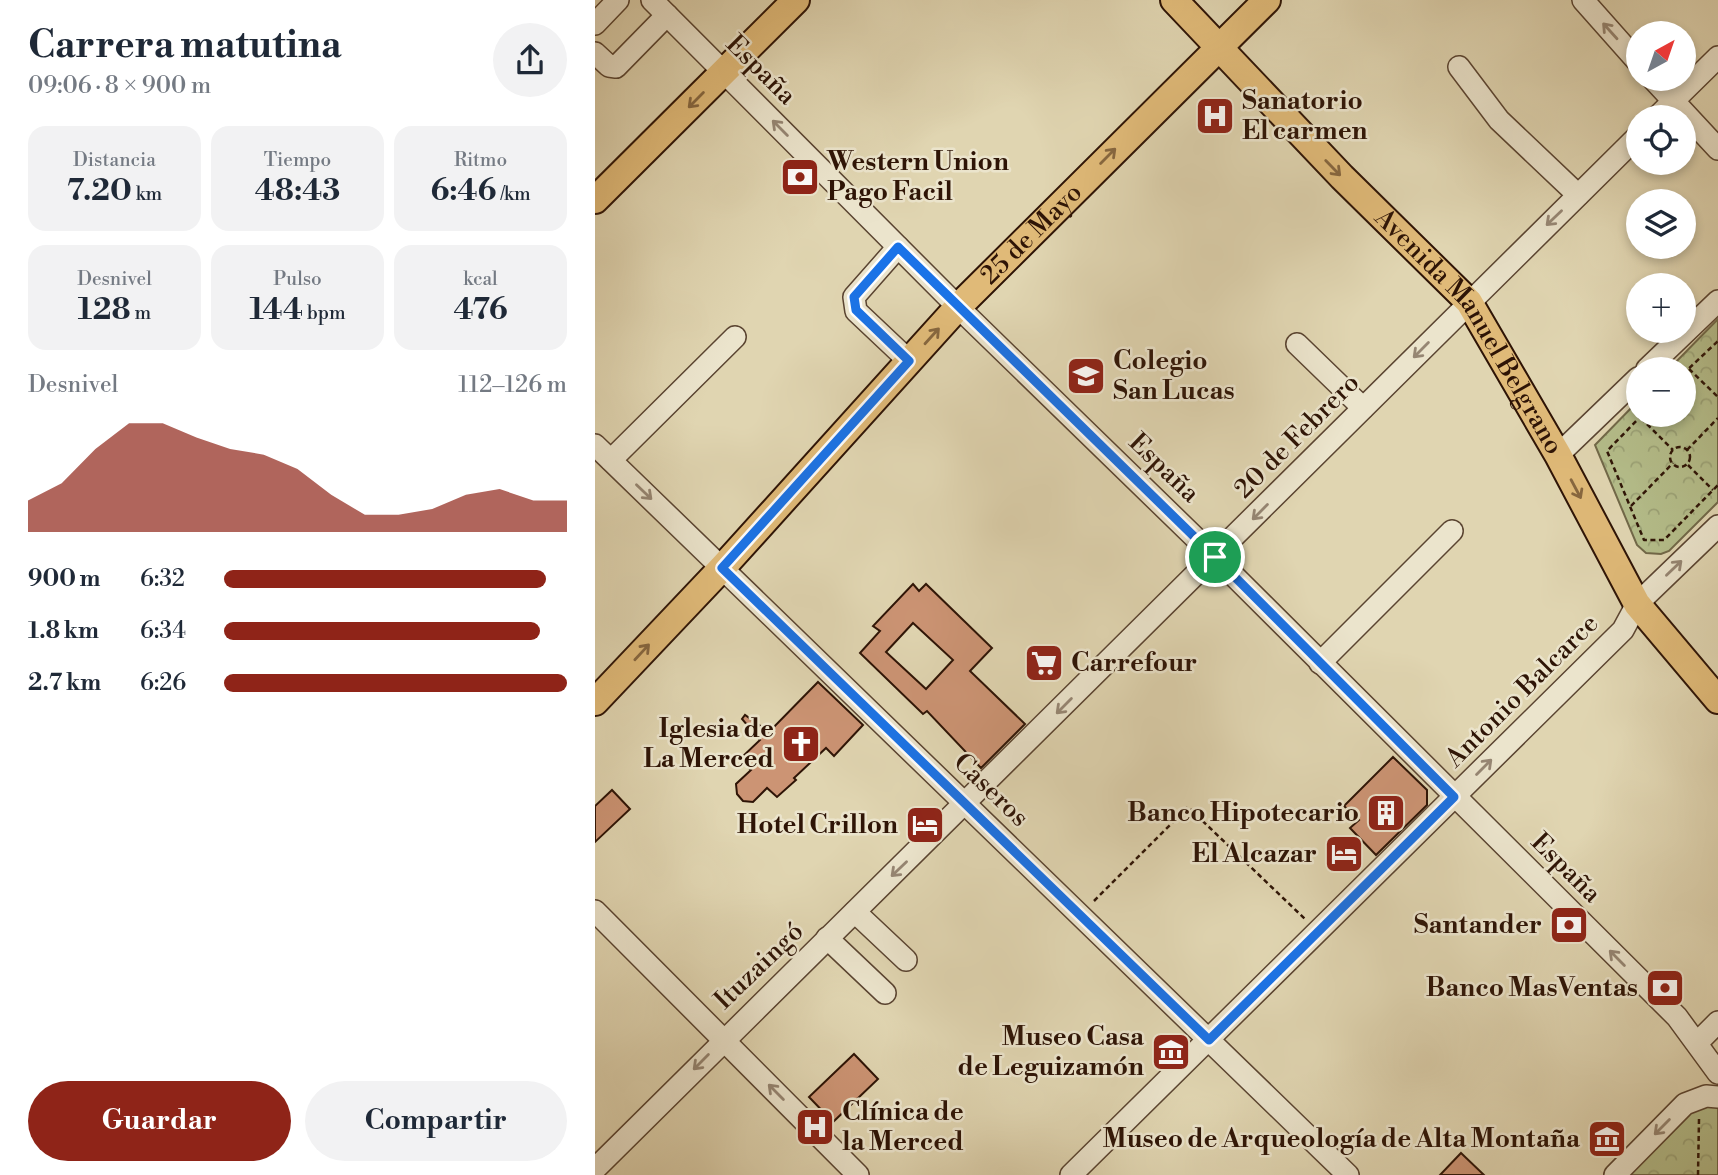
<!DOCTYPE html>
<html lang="es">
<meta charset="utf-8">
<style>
body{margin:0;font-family:"Libre Bodoni",serif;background:#f2f2f3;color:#1f2937;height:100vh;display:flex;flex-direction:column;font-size:26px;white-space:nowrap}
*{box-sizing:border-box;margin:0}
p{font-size:23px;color:#747a83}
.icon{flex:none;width:38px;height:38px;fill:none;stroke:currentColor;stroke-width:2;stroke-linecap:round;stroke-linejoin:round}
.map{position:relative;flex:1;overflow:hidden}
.sheet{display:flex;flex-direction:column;background:#fff;width:595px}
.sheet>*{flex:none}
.needle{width:46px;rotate:40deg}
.buttons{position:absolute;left:1031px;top:21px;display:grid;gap:14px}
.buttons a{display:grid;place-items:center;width:70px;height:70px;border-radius:50%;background:#fff;box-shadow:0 4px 10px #0003;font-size:35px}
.pin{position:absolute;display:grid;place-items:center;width:60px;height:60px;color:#fff;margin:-30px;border:4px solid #fff;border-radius:50%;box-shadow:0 2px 7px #0007}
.round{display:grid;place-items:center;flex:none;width:74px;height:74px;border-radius:37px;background:#f2f2f3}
.headline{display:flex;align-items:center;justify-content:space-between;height:119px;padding:0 28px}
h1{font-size:38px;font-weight:700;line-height:52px}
.metrics{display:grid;grid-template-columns:repeat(3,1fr);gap:10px;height:119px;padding:7px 28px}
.metrics div{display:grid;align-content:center;border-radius:18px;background:#f2f2f3;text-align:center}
.metrics b{font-size:30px;font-weight:700}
.metrics small{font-size:19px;font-weight:400}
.metrics p{font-size:19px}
.chart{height:196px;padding:14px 28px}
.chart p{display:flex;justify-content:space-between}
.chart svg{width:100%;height:126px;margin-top:7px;fill:#8f2418;opacity:.7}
.button{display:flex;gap:14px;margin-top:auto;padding:14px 28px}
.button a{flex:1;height:80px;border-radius:42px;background:#8f2418;color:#fff;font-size:28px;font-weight:700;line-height:80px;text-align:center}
.button a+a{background:#f2f2f3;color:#1f2937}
ul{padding:0 28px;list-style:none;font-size:23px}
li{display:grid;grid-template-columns:112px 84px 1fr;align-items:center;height:52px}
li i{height:18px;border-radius:9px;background:#8f2418}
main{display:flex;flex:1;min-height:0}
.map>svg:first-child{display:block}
</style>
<main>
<section class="sheet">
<div class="headline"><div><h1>Carrera matutina</h1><p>09:06 · 8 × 900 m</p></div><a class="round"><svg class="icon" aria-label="share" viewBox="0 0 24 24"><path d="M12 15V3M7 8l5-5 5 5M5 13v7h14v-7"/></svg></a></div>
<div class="metrics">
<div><p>Distancia</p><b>7.20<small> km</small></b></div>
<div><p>Tiempo</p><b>48:43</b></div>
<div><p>Ritmo</p><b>6:46<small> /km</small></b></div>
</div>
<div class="metrics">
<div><p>Desnivel</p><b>128<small> m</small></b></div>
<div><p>Pulso</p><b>144<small> bpm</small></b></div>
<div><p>kcal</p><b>476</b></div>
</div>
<div class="chart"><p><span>Desnivel</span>112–126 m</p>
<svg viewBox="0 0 160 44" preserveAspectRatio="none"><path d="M0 44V33L10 27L20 15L30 6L40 6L50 11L60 15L70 17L80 22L90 31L100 38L110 38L120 36L130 31L140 29L150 33L160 33V44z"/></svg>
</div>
<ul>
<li><b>900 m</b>6:32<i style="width:94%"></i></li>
<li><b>1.8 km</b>6:34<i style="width:92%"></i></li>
<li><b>2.7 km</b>6:26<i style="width:100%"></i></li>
</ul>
<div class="button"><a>Guardar</a><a>Compartir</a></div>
</section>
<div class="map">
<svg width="1123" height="1175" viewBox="0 0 1123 1175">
<defs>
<pattern id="park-crowns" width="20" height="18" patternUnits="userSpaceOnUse" patternTransform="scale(1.75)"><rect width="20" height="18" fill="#b4bd8a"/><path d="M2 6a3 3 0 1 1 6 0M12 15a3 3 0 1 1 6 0" fill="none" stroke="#9ba276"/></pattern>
</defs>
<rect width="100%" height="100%" fill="#e0d5b1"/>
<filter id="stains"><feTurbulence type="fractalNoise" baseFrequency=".00286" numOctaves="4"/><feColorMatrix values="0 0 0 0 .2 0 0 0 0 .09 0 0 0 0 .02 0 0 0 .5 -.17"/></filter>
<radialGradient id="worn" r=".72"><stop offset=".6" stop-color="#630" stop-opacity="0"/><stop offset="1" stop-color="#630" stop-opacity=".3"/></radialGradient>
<g fill="url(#park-crowns)" stroke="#716848" stroke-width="2">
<path d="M1123,319V502L1074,551L1066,554L1051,553L1042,545L1000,445L1043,401V415H1088V369H1074Z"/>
<path d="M1123,1103V1175H1032L1098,1108Z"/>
</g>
<g fill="#cc9474" stroke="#2e1406" stroke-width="2" fill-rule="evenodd">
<path d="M318,584L324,591L331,584L397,648L375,671L430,724L386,768L332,711L328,714L265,653L285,631L278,626ZM318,623L358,660L331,689L291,652Z"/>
<path d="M223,682L268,725L239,756L231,748L199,778L201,780L182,797L172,788L158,802L148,801L142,794L141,784L156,770L145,759L165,740L147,719L150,715L174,732Z"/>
<path d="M798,757L832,790V805L781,855L755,828L764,820L749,806Z"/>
<path d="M17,790L35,809L0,842V806Z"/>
<path d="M259,1054L283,1079L238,1122L214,1097Z"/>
<path d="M866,1153L889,1175H845Z"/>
</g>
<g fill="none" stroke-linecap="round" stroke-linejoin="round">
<g stroke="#5a4431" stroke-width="24">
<g id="minor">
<path d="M57,0L363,307L620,557L1082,1017L1123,1073"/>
<path d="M988,0L1043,62"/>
<path d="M0,24L23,0"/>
<path d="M0,53L14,66L21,67L72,15"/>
<path d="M864,67L904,120L983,195"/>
<path d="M1058,79L1123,149"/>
<path d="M1062,117L1123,57"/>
<path d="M303,247L259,297L261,311L314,361"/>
<path d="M702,344L768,408"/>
<path d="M1052,369L1123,301"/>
<path d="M0,445L753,1175"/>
<path d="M963,455L1043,378"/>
<path d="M16,460L140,337"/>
<path d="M725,663L857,531"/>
<path d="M0,911L263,1175"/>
<path d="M260,912L311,960"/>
<path d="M232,938L290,993"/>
<path d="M1102,1043L1123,1022"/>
<path d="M0,1169L1043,136"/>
<path d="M476,1175L1028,630L1042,604L1123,526"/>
<path d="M1020,1175L1090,1104L1111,1096L1123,1097"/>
</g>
</g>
<g stroke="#2e1406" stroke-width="30">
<g id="major">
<path id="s1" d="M579,0L747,177L874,302L963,455L1042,604L1123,700"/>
<path d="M0,200L201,0"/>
<path id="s2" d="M0,702L127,568L363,307L672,0"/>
</g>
</g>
<g stroke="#2e1406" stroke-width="2.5" stroke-dasharray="5 3.5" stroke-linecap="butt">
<path d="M1094,369L1123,397"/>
<path d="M1088,374L1123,341"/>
<path d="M1047,415L1012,451L1049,540H1069L1123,485"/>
<path d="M1046,418L1078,450"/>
<circle cx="1085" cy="457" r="10"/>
<path d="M1092,450L1123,418"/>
<path d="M1093,465L1118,490"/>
<path d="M1036,506L1078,463"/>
<path d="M499,901L593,807L710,919"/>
<path d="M1103,1175L1104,1119"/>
</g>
<use href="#minor" stroke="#ebe4cc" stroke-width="21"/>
<use href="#major" stroke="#e0ba78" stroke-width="26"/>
</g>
<defs><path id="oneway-shaft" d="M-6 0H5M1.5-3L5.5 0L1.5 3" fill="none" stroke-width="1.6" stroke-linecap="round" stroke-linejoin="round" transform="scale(1.75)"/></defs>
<g stroke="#968673">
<use href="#oneway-shaft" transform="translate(1015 31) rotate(-132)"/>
<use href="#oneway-shaft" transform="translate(185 128) rotate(-135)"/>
<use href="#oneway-shaft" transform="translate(959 218) rotate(136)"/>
<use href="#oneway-shaft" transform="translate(826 350) rotate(135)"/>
<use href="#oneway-shaft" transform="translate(49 492) rotate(44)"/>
<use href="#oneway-shaft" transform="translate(665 512) rotate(135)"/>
<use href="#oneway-shaft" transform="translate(1079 568) rotate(-44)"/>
<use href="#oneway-shaft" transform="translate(469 706) rotate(135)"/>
<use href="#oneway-shaft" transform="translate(889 767) rotate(-45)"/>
<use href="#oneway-shaft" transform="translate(304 869) rotate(136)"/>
<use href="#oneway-shaft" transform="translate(1022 958) rotate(-135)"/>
<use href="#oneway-shaft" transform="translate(106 1062) rotate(135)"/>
<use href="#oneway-shaft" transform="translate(181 1092) rotate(-135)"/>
<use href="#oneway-shaft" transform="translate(1067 1127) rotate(135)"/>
</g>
<g stroke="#87673f">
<use href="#oneway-shaft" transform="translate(101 100) rotate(135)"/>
<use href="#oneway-shaft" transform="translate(513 156) rotate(-45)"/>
<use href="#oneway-shaft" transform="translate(738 168) rotate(46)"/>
<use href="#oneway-shaft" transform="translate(337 336) rotate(-48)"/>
<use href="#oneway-shaft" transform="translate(981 489) rotate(62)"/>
<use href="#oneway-shaft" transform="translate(47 652) rotate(-47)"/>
</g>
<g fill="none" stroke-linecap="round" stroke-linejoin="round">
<g stroke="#fff" stroke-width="14">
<path id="route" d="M303,247L620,557L859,797L614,1040L127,568L314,361L261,310L259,297Z"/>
</g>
<use href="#route" stroke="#1a73e8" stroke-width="9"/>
</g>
<defs>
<g id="hospital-square" transform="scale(2.0125)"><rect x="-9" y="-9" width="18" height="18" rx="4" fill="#8f2418" stroke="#ebe4cc"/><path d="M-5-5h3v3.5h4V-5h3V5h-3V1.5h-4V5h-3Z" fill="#fff"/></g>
<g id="bank-square" transform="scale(2.0125)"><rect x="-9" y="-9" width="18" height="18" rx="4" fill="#8f2418" stroke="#ebe4cc"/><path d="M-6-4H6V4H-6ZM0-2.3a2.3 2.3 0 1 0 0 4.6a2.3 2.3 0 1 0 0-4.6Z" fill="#fff"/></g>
<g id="school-square" transform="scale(2.0125)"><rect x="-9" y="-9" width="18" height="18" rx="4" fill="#8f2418" stroke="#ebe4cc"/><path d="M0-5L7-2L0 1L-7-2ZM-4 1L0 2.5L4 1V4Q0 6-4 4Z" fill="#fff"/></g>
<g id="supermarket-square" transform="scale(2.0125)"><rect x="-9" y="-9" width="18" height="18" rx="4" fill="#8f2418" stroke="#ebe4cc"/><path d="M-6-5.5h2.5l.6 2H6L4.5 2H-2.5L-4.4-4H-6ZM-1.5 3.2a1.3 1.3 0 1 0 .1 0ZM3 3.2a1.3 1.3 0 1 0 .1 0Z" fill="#fff"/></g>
<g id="church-square" transform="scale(2.0125)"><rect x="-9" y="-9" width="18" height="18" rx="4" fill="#8f2418" stroke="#ebe4cc"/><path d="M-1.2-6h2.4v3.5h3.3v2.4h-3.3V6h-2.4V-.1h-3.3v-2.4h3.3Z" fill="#fff"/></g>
<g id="building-square" transform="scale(2.0125)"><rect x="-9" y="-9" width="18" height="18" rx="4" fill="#8f2418" stroke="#ebe4cc"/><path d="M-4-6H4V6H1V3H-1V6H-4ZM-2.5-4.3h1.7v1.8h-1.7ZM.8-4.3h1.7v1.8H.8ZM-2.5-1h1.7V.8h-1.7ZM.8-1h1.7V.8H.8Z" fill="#fff"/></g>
<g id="hotel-square" transform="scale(2.0125)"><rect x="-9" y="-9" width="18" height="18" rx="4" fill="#8f2418" stroke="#ebe4cc"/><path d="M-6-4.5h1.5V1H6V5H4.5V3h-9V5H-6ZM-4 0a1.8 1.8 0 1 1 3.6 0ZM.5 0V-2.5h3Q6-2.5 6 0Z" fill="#fff"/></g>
<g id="museum-square" transform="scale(2.0125)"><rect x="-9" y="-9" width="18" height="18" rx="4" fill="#8f2418" stroke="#ebe4cc"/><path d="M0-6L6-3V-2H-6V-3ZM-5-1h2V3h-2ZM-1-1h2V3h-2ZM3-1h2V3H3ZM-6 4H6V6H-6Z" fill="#fff"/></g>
</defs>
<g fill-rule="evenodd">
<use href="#hospital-square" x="620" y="116"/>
<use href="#bank-square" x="205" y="177"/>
<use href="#school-square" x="491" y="376"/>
<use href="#supermarket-square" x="449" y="663"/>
<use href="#church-square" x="206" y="744"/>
<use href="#building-square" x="791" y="813"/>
<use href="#hotel-square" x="330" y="825"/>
<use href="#hotel-square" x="749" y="854"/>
<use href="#bank-square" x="974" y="925"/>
<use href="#bank-square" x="1070" y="988"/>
<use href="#museum-square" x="576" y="1052"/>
<use href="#hospital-square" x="220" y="1127"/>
<use href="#museum-square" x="1012" y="1139"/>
</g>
<g text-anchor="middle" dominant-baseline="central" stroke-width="5" stroke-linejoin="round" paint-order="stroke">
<g font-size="26" fill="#2e1406" stroke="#ebe4cc">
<text transform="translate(166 70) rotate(45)">España</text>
<text stroke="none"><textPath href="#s2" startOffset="640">25 de Mayo</textPath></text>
<text stroke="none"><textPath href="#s1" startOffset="446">Avenida Manuel Belgrano</textPath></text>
<text transform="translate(702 436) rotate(-45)">20 de Febrero</text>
<text transform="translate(569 468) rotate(44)">España</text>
<text transform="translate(927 691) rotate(-45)">Antonio Balcarce</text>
<text transform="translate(396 790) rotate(44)">Caseros</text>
<text transform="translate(971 868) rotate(45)">España</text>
<text transform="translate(164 966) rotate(-44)">Ituzaingó</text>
</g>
<g font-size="26" font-weight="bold" fill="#2e1406" stroke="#ebe4cc" text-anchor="end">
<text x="647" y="101" text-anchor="start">Sanatorio<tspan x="647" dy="30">El carmen</tspan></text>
<text x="232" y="162" text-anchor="start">Western Union<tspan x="232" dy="30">Pago Facil</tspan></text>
<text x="518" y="361" text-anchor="start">Colegio<tspan x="518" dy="30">San Lucas</tspan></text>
<text x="476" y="663" text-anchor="start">Carrefour</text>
<text x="179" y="729">Iglesia de<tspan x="179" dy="30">La Merced</tspan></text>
<text x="764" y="813">Banco Hipotecario</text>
<text x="303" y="825">Hotel Crillon</text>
<text x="722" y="854">El Alcazar</text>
<text x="947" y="925">Santander</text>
<text x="1043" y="988">Banco MasVentas</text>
<text x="549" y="1037">Museo Casa<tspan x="549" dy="30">de Leguizamón</tspan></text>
<text x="247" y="1112" text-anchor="start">Clínica de<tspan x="247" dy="30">la Merced</tspan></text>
<text x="985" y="1139">Museo de Arqueología de Alta Montaña</text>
</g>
</g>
<rect width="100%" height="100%" filter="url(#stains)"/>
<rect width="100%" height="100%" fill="url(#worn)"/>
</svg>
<div class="buttons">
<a><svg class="needle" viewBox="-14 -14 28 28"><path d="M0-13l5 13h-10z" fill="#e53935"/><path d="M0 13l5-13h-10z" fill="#747a83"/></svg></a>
<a><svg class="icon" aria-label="locate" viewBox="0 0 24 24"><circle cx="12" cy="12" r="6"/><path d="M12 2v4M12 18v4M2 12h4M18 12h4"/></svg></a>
<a><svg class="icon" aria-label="layers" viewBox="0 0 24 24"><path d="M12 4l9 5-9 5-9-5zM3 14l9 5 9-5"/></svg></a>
<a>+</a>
<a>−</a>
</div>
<div class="pin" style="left:620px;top:557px;background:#1e9e55"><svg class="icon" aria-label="arrive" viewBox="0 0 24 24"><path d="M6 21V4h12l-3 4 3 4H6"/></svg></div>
</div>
</main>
